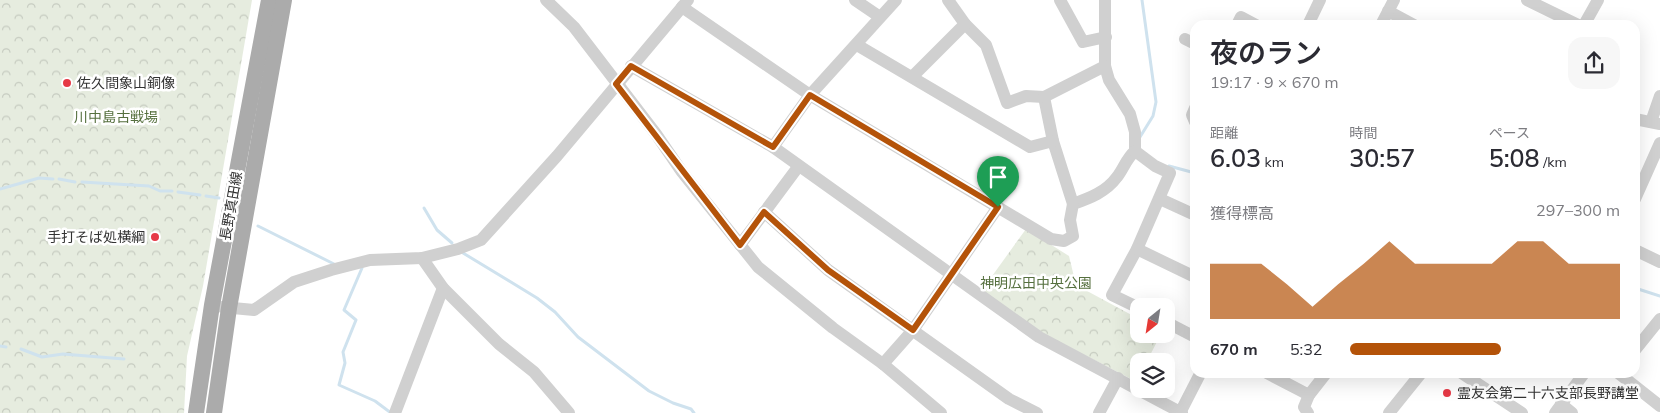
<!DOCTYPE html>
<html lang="ja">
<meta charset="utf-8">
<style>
body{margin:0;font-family:Mulish,"Noto Sans JP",sans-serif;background:#f7f7f7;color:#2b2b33;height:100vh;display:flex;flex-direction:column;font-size:19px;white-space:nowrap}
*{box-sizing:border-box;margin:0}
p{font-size:16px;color:#7c7c81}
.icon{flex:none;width:28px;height:28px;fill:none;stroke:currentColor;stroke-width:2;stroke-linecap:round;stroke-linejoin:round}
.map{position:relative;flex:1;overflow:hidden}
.panel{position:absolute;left:1190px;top:20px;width:450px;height:358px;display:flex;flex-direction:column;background:#fff;border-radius:15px;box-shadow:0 5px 20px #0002}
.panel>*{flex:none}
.needle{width:32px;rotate:210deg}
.buttons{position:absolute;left:1130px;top:298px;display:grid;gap:10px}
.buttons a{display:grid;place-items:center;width:45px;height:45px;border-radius:10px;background:#fff;box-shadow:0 5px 20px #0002;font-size:25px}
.pin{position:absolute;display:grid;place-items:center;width:42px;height:42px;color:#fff;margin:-51px -21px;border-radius:50% 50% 50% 0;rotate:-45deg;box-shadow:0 0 5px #0007}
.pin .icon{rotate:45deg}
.round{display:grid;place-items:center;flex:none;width:52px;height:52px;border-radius:15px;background:#f7f7f7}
.summary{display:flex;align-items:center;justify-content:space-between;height:85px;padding:0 20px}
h1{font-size:28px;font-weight:600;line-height:38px}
.figures{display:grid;grid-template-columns:repeat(3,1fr);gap:8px;height:85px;padding:5px 20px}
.figures div{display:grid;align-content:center}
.figures b{font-size:25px;font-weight:600}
.figures small{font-size:14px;font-weight:400}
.figures p{font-size:14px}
.chart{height:140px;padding:10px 20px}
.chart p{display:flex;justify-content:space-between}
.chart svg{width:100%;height:90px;margin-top:5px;fill:#b45309;opacity:.7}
ul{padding:0 20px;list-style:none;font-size:16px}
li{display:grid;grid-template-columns:80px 60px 1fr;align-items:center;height:38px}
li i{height:12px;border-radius:6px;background:#b45309}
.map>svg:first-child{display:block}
</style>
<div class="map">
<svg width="1660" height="413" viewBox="0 0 1660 413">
<defs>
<pattern id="park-crowns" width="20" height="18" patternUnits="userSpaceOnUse" patternTransform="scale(1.25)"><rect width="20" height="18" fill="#e6ecdf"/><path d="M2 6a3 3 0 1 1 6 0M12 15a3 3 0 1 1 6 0" fill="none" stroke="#c6cbc0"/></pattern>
</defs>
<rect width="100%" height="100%" fill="#fff"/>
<g fill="url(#park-crowns)">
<path d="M0,0H252L203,286L187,356L184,413H0Z"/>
<path d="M1026,229L1069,256L1076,285L1139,319V334H1161L1147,361H1139L1137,382L1034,329L982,290Z"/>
</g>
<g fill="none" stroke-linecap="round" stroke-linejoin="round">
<g stroke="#cfe2ee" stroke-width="3">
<path d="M1140,137L1153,116L1156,102L1142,0"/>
<path d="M1169,166L1195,173"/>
<path d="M59,179L75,182"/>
<path d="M82,182L149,186L160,191H172"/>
<path d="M0,189L39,178L53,179"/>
<path d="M178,192L200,195"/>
<path d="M206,196L219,198"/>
<path d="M424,208L437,230L452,243"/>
<path d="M258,226L334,264"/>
<path d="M463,253L537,298L555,312L578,337L649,391L673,403L691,409L694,413"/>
<path d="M362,268L344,310L356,320L343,352L345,363L339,385L375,401L391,413"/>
<path d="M1635,288L1660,296"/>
<path d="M0,346L6,347"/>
<path d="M21,349L42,357L63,354L124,359"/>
</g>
<g stroke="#d0d0d0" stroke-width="12">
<path d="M546,0L574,27L656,134L682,172L758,267L833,328L883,364L941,413"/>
<path d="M855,0L880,17"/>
<path d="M1060,0L1083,42L1106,37"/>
<path d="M1527,0L1578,25"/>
<path d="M682,7L810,95L1051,239L1064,241L1073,236L1070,220L1073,204C1090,198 1106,192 1117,177C1124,168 1126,159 1135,151V132L1130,114L1109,80L1105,66V0"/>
<path d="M1388,11L1414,25"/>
<path d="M965,24L986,45L1007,103L1026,96L1044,97L1053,141L1073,204"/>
<path d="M1237,25L1241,17L1256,25"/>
<path d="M1308,25L1320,0"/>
<path d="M1381,25L1394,0"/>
<path d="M1584,25L1598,0"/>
<path d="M1185,39L1195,44"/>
<path d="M857,45L1030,147L1053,141"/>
<path d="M631,66L773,147L1039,337L1182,413"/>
<path d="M912,77L965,24L948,0"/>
<path d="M1044,97L1105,66"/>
<path d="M1195,108L1192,115L1195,122"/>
<path d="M1635,119L1660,124"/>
<path d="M1651,122L1660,96"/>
<path d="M773,147L810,95L896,0"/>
<path d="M1135,151L1155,166L1170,173L1137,249L1112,295L1139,308"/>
<path d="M1160,199L1195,215"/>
<path d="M1635,199L1660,143"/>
<path d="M764,212L828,270L1009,399L1037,413"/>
<path d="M740,245L798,167"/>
<path d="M1137,249L1195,277"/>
<path d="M1635,250L1660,262"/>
<path d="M422,258L443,288L499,344L534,372L569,413"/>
<path d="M222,307L254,310L294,282L331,270L370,260L422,258L458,249L481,240L557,156L688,0"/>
<path d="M1166,322L1195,337"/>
<path d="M1635,350L1660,319"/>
<path d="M883,364L913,330L998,207"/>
<path d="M1265,372L1309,395"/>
<path d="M1460,372L1522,413"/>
<path d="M1617,372L1660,406"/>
<path d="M1561,404L1572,413"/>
<path d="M395,413L443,288"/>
<path d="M1099,413L1118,378"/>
<path d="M1180,413L1201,372"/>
<path d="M1308,413L1304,407L1309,395L1327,372"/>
<path d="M1389,413L1422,372"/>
<path d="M1555,413L1585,372"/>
</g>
<g stroke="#ababab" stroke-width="16">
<path d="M196,413L212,305L269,0"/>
<path d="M214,413L229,308L284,0"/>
</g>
</g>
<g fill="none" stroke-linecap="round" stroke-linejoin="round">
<g stroke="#fff" stroke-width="10">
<path id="route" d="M631,66L773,147L810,95L998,207L913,330L828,270L764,212L740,245L616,84Z"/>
</g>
<use href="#route" stroke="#b45309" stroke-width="6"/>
</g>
<g fill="#e63946" stroke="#fff" stroke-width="2">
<circle cx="67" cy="83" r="5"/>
<circle cx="155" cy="237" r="5"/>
<circle cx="1447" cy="393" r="5"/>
</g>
<g text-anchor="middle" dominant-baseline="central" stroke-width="5" stroke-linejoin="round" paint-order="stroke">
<g font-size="14" fill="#333" stroke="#fff" text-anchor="start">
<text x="77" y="83">佐久間象山銅像</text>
<text x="145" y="237" text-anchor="end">手打そば処横綱</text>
<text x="1457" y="393">霊友会第二十六支部長野講堂</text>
</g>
<g font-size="14" fill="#56703f" stroke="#fff">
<text x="116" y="117">川中島古戦場</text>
<text x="1036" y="283">神明広田中央公園</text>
</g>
<g font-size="14" fill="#333" stroke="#fff">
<text transform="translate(231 206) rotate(-80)">長野真田線</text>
</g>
</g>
</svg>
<div class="buttons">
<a><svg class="needle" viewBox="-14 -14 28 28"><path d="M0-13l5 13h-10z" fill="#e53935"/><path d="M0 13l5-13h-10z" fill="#7c7c81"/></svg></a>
<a><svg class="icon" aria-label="layers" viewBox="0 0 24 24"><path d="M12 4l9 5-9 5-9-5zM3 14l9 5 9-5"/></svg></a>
</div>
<div class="pin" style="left:998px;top:207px;background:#1e9e55"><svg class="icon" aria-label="arrive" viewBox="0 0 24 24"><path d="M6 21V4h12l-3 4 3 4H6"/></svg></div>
<section class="panel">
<div class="summary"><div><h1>夜のラン</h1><p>19:17 · 9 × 670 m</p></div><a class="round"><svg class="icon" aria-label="share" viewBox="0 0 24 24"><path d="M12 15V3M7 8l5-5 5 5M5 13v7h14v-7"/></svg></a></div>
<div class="figures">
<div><p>距離</p><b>6.03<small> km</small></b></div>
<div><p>時間</p><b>30:57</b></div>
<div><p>ペース</p><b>5:08<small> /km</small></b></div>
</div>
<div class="chart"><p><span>獲得標高</span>297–300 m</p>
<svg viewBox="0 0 160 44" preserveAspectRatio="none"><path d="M0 44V17L10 17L20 17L30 27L40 38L50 27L60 17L70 6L80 17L90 17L100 17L110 17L120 6L130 6L140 17L150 17L160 17V44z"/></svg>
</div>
<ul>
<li><b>670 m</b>5:32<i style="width:56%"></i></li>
</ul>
</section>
</div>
